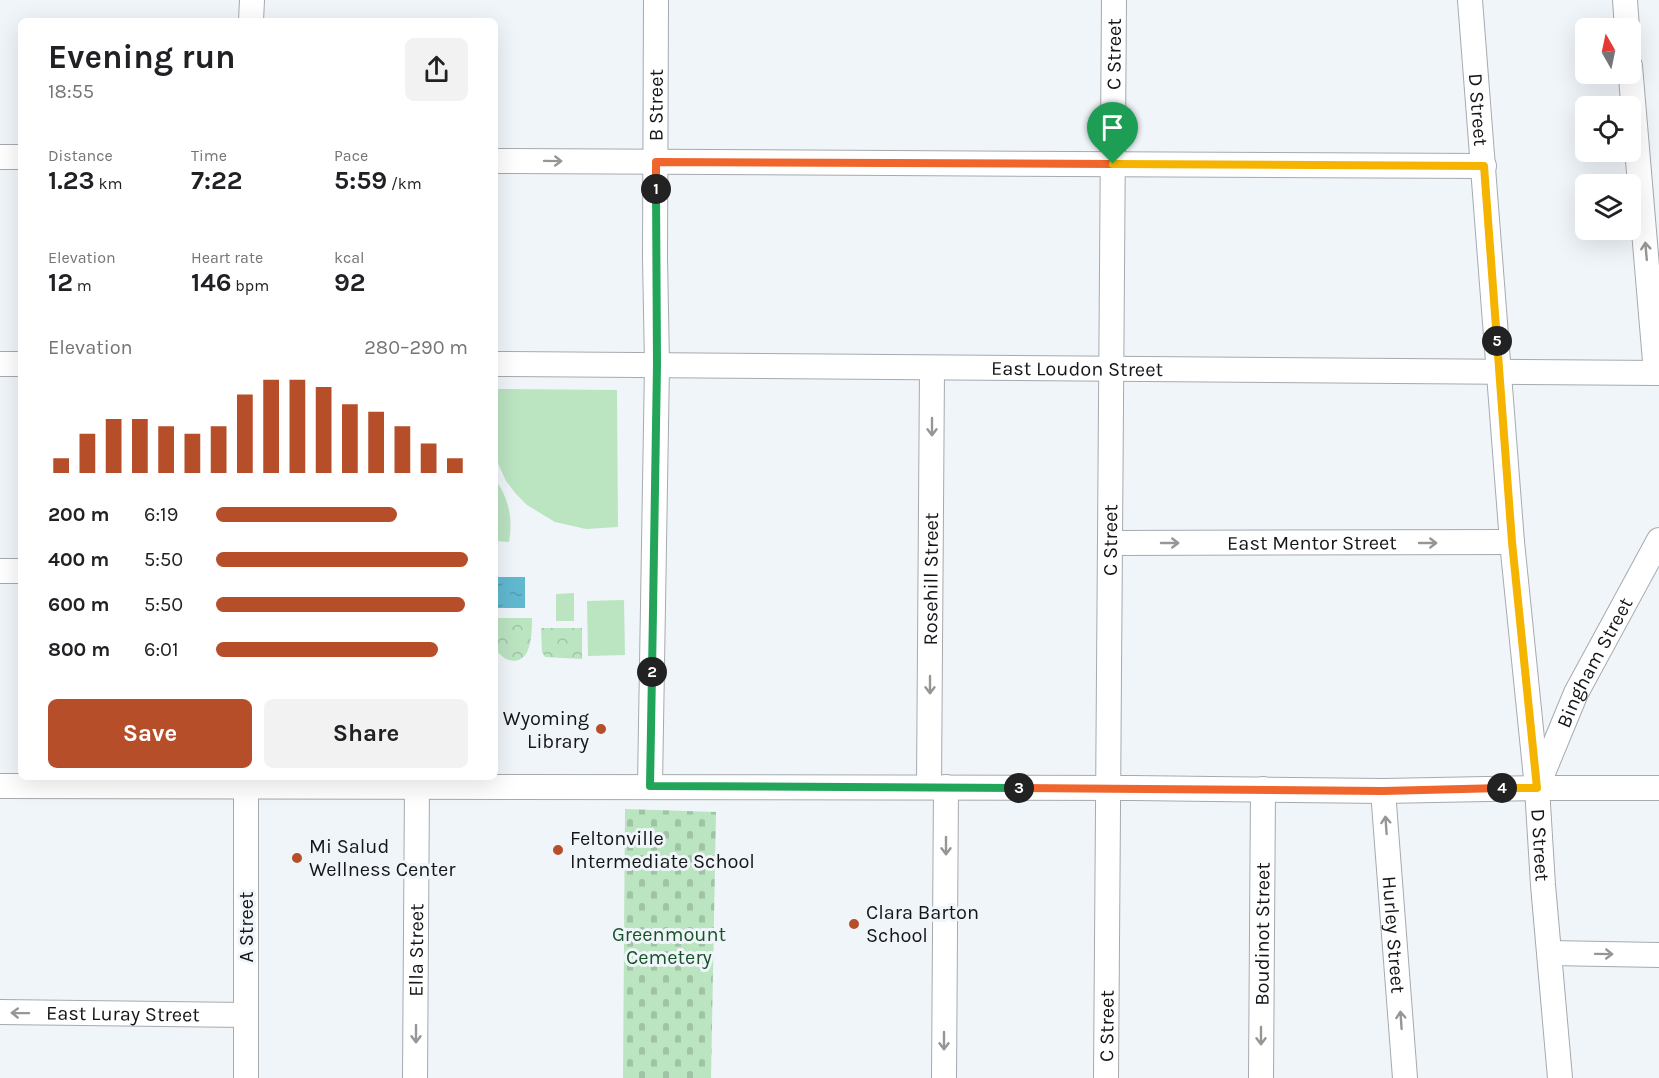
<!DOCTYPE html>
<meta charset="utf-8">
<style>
body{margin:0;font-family:Karla,sans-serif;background:#f2f2f2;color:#202124;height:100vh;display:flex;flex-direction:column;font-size:22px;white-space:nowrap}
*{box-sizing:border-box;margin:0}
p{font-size:20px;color:#757577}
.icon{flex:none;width:33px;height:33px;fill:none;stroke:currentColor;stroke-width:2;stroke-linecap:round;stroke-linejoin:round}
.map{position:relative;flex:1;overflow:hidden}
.details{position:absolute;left:18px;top:18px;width:480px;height:762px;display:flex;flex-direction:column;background:#fff;border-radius:9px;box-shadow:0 6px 24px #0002}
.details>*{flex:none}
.needle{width:39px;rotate:351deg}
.tools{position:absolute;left:1575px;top:18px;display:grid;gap:12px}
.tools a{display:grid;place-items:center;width:66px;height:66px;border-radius:9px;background:#fff;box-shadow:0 6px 24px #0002;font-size:30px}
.pin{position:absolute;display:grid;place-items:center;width:51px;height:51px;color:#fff;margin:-62px -26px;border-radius:50% 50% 50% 0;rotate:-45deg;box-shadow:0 0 6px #0007}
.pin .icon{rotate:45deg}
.km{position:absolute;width:30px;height:30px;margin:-15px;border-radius:50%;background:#222;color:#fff;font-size:16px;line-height:30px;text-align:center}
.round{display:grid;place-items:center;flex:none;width:63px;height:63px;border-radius:9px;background:#f2f2f2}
.head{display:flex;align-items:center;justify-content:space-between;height:102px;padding:0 30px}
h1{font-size:33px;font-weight:700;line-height:45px}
.figures{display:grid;grid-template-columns:repeat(3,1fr);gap:9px;height:102px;padding:6px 30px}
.figures div{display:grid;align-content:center}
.figures b{font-size:26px;font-weight:700}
.figures small{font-size:16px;font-weight:400}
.figures p{font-size:16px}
.chart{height:168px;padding:12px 30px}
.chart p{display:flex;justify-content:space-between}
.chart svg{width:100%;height:108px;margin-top:6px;stroke:#b64e2a;stroke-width:6}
.cta{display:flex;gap:12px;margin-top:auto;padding:12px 30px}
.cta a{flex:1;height:69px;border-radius:9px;background:#b64e2a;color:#fff;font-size:24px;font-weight:700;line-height:69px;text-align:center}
.cta a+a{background:#f2f2f2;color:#202124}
ul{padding:0 30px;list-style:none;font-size:20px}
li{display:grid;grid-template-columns:96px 72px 1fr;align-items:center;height:45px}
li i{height:15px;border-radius:8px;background:#b64e2a}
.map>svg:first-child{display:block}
</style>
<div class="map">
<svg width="1659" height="1078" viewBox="0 0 1659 1078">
<defs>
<pattern id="cemetery-stones" width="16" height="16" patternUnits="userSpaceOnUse" patternTransform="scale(1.5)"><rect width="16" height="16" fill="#bbe4c1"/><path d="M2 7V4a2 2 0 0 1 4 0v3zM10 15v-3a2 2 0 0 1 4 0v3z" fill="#a0c3a5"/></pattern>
<pattern id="park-crowns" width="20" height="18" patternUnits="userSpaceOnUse" patternTransform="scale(1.5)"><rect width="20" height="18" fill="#bbe4c1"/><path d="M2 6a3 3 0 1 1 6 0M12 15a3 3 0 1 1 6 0" fill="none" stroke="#a0c3a5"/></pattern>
<pattern id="water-ripples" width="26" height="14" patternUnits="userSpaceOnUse" patternTransform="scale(1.5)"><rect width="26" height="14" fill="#61b9d0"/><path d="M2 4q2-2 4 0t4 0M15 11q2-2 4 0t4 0" fill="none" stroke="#539eb2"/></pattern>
</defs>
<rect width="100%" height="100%" fill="#f0f5fa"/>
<path fill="url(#cemetery-stones)" d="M625,809L716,812L711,1078H623Z"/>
<g fill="url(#park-crowns)">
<path d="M495,618H532C532,633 532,669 506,659C502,657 498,652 495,649Z"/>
<path d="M541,628H582V659L545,657L542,652Z"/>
</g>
<g fill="#bbe4c1">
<path d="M496,389L617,390L618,527L586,529L555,522L527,505L516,494L506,481L495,457Z"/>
<path d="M495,479C509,499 513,518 509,542L495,541Z"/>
<path d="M574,593V621H556V594Z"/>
<path d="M624,600L625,655L588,656L587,601Z"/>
</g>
<rect fill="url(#water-ripples)" x="495" y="577" width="30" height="31"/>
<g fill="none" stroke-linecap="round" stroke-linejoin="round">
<g stroke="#a6aaaf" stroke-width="26">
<g id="minor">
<path id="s1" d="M1470,0L1512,542L1537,788L1543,885L1560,1078"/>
<path d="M1625,0L1627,28"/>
<path d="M251,21L252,0"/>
<path d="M1630,66L1656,373"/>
<path d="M0,157H21"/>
<path d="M495,161L1484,166"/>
<path d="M0,364H21"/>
<path id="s2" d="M495,364L1659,373"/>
<path id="s3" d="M1111,543L1512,542"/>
<path d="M0,571H21"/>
<path d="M246,777V1078"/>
<path id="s4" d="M1538,785L1576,693L1659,540"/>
<path d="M0,786L1133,788L1383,791L1537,788H1659"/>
<path id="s5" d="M650,786L657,365L655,257L656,0"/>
<path id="s6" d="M929,787L932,369"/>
<path id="s7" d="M1383,791L1405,1078"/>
<path d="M1550,953L1659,955"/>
<path id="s8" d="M0,1012L246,1015"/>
<path id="s9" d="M415,1078L417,786"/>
<path d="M944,1078L946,787"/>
<path id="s10" d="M1106,1078L1114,0"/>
<path id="s11" d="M1261,1078L1263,789"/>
</g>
</g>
<use href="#minor" stroke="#fff" stroke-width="24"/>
</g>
<defs><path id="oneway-shaft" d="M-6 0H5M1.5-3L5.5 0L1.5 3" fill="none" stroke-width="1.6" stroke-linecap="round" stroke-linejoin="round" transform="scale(1.5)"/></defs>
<g stroke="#969697">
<use href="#oneway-shaft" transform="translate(553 161) rotate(1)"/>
<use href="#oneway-shaft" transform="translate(1646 251) rotate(-95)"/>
<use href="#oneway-shaft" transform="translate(932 427) rotate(90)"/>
<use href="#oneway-shaft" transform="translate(1170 543)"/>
<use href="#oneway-shaft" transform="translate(1428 543)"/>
<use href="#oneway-shaft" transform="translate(930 685) rotate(90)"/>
<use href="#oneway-shaft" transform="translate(1386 825) rotate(-94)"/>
<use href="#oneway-shaft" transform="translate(946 846) rotate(90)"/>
<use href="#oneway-shaft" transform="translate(1604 954) rotate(1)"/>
<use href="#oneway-shaft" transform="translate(20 1013) rotate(-179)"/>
<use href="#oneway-shaft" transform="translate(1401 1020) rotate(-94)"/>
<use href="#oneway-shaft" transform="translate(416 1034) rotate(90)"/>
<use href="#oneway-shaft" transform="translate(1261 1036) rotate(90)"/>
<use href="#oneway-shaft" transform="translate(944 1041) rotate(90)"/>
</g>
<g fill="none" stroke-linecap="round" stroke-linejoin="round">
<g stroke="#fff" stroke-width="12">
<path id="split-1" d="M656,189V162L1113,164"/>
</g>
<g stroke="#fff" stroke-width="12">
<path id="split-2" d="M652,672L657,365L656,189"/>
</g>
<g stroke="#fff" stroke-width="12">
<path id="split-3" d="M652,672L650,786L1019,788"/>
</g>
<g stroke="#fff" stroke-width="12">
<path id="split-4" d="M1019,788L1383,791L1502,788"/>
</g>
<g stroke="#fff" stroke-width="12">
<path id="split-5" d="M1497,341L1512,542L1537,788H1502"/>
</g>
<g stroke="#fff" stroke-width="12">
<path id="split-6" d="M1113,164L1484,166L1497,341"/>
</g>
<use href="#split-1" stroke="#f0652b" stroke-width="8"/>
<use href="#split-2" stroke="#22a559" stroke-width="8"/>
<use href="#split-3" stroke="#22a559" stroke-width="8"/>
<use href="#split-4" stroke="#f0652b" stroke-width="8"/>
<use href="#split-5" stroke="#f5b400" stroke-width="8"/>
<use href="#split-6" stroke="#f5b400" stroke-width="8"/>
</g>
<g fill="#b64e2a" stroke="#f0f5fa" stroke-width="2">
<circle cx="601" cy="729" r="6"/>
<circle cx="558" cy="850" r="6"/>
<circle cx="297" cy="858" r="6"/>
<circle cx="854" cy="924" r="6"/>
</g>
<g text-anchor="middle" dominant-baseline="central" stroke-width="6" stroke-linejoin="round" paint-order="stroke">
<g font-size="20" fill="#151618" stroke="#f0f5fa">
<text stroke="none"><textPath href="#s10" startOffset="1024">C Street</textPath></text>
<text stroke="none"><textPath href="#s5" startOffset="681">B Street</textPath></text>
<text stroke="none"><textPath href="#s1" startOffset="110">D Street</textPath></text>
<text stroke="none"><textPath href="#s2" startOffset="582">East Loudon Street</textPath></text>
<text stroke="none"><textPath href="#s10" startOffset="538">C Street</textPath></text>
<text stroke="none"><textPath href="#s3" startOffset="201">East Mentor Street</textPath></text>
<text stroke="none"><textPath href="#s6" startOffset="208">Rosehill Street</textPath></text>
<text stroke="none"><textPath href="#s4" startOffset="135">Bingham Street</textPath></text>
<text stroke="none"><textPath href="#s1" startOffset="848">D Street</textPath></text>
<text transform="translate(246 927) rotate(-90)">A Street</text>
<text stroke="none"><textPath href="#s11" startOffset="144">Boudinot Street</textPath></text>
<text stroke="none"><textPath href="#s7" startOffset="144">Hurley Street</textPath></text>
<text stroke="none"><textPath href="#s9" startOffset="128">Ella Street</textPath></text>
<text stroke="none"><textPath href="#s8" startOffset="123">East Luray Street</textPath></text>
<text stroke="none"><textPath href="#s10" startOffset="52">C Street</textPath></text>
</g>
<g font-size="20" fill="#151618" stroke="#f0f5fa" text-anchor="start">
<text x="589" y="718" text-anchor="end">Wyoming<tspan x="589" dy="23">Library</tspan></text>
<text x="570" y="838">Feltonville<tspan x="570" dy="23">Intermediate School</tspan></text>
<text x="309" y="846">Mi Salud<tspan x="309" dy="23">Wellness Center</tspan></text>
<text x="866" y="912">Clara Barton<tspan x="866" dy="23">School</tspan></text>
</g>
<g font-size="20" fill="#165427" stroke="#f0f5fa">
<text x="669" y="934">Greenmount<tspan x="669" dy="23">Cemetery</tspan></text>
</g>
</g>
</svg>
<div class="tools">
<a><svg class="needle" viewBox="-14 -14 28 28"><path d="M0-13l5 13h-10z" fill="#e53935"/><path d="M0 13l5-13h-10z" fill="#757577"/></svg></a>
<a><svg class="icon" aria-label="locate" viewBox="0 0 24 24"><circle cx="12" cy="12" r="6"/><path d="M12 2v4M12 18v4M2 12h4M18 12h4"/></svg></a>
<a><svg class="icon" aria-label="layers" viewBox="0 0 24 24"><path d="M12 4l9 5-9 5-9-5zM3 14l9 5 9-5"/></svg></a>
</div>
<div class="pin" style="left:1113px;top:164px;background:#1e9e55"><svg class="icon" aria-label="arrive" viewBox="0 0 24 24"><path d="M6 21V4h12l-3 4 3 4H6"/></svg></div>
<b class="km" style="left:656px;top:189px">1</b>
<b class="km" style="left:652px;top:672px">2</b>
<b class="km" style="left:1019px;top:788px">3</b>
<b class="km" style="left:1502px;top:788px">4</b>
<b class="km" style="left:1497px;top:341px">5</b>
<section class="details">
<div class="head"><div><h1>Evening run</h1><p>18:55</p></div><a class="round"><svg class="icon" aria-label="share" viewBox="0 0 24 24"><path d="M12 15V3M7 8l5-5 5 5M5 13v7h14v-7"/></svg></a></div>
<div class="figures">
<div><p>Distance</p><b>1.23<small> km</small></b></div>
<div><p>Time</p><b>7:22</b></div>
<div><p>Pace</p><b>5:59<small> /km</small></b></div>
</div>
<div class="figures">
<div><p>Elevation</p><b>12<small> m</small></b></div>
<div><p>Heart rate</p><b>146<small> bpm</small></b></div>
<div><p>kcal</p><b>92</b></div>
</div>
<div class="chart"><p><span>Elevation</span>280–290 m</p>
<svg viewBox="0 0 160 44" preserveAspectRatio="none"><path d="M5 44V38M15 44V28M25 44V22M35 44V22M45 44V25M55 44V28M65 44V25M75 44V12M85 44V6M95 44V6M105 44V9M115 44V16M125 44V19M135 44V25M145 44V32M155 44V38"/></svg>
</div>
<ul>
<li><b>200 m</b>6:19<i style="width:72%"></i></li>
<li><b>400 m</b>5:50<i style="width:100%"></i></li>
<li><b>600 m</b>5:50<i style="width:99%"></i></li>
<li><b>800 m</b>6:01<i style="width:88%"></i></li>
</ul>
<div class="cta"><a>Save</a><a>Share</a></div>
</section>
</div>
